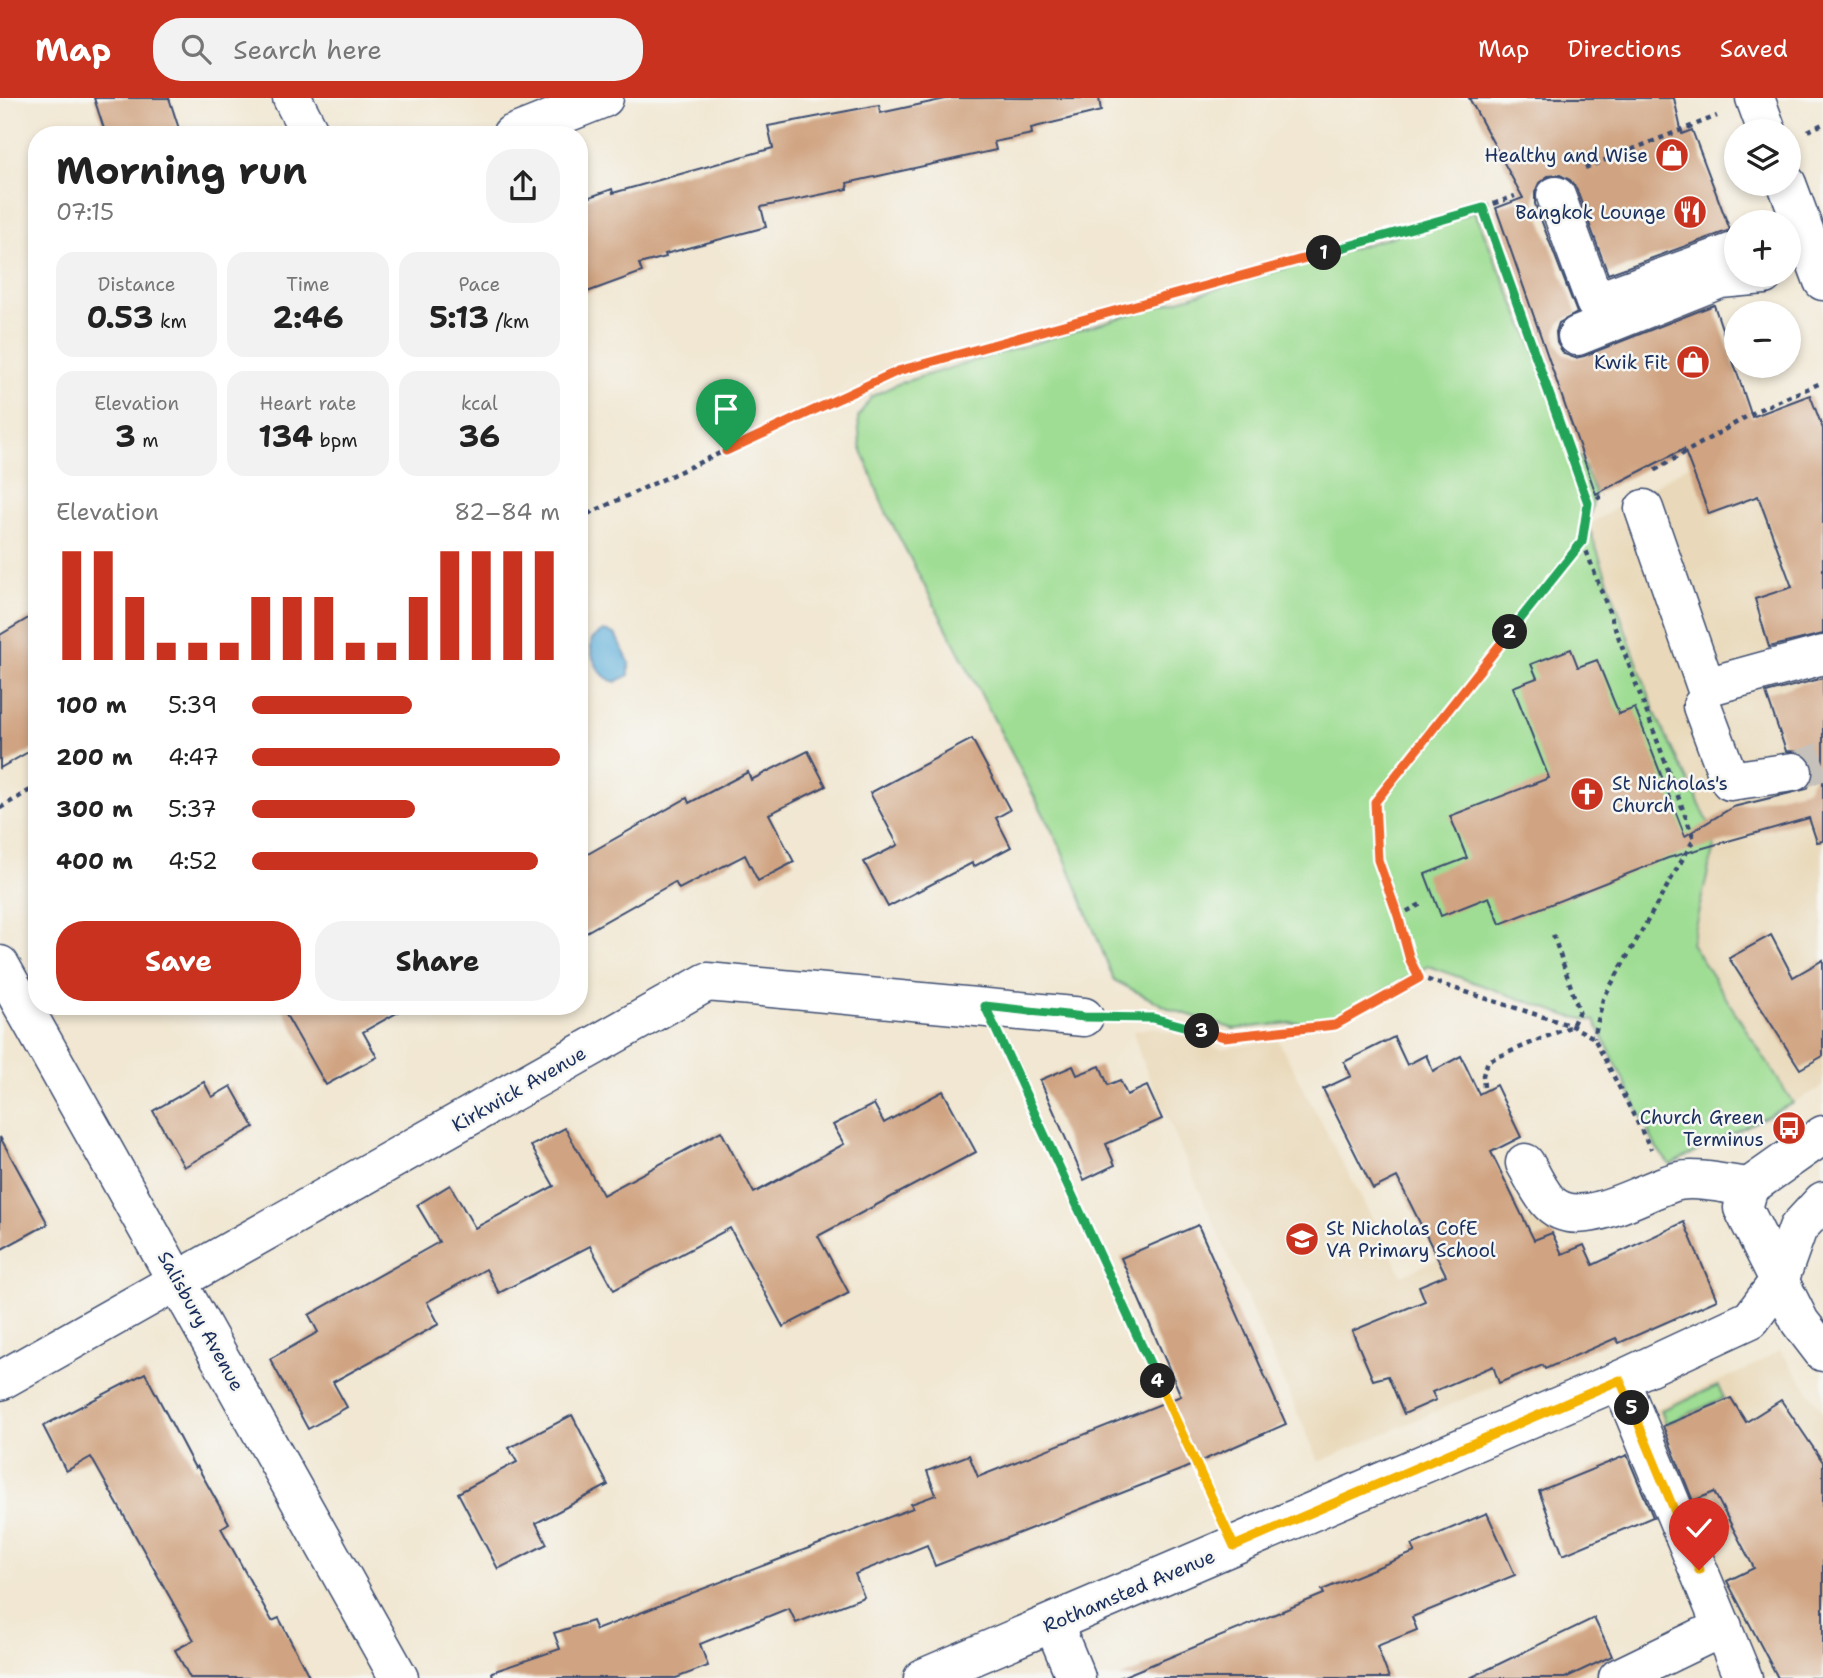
<!DOCTYPE html>
<meta charset="utf-8">
<style>
body{margin:0;font-family:"Shantell Sans",sans-serif;background:#f2f2f2;color:#222;height:100vh;display:flex;flex-direction:column;font-size:26px;white-space:nowrap}
*{box-sizing:border-box;margin:0}
p{font-size:23px;color:#767676}
.icon{flex:none;width:38px;height:38px;fill:none;stroke:currentColor;stroke-width:2;stroke-linecap:round;stroke-linejoin:round}
.map{position:relative;flex:1;overflow:hidden}
.panel{position:absolute;left:28px;top:28px;width:560px;height:889px;display:flex;flex-direction:column;background:#fff;border-radius:28px;box-shadow:0 4px 10px #0003}
.panel>*{flex:none}
.fabs{position:absolute;left:1724px;top:21px;display:grid;gap:14px}
.fabs a{display:grid;place-items:center;width:77px;height:77px;border-radius:50%;background:#fff;box-shadow:0 4px 10px #0003;font-size:35px}
.pin{position:absolute;display:grid;place-items:center;width:60px;height:60px;color:#fff;margin:-72px -30px;border-radius:50% 50% 50% 0;rotate:-45deg;box-shadow:0 0 7px #0007}
.pin .icon{rotate:45deg}
.km{position:absolute;width:35px;height:35px;margin:-18px;border-radius:50%;background:#222;color:#fff;font-size:19px;line-height:35px;text-align:center}
.round{display:grid;place-items:center;flex:none;width:74px;height:74px;border-radius:28px;background:#f2f2f2}
.summary{display:flex;align-items:center;justify-content:space-between;height:119px;padding:0 28px}
h1{font-size:38px;font-weight:700;line-height:52px}
.stats{display:grid;grid-template-columns:repeat(3,1fr);gap:10px;height:119px;padding:7px 28px}
.stats div{display:grid;align-content:center;border-radius:18px;background:#f2f2f2;text-align:center}
.stats b{font-size:30px;font-weight:700}
.stats small{font-size:19px;font-weight:400}
.stats p{font-size:19px}
.chart{height:196px;padding:14px 28px}
.chart p{display:flex;justify-content:space-between}
.chart svg{width:100%;height:126px;margin-top:7px;stroke:#c8321e;stroke-width:6}
.primary-button{display:flex;gap:14px;margin-top:auto;padding:14px 28px}
.primary-button a{flex:1;height:80px;border-radius:28px;background:#c8321e;color:#fff;font-size:28px;font-weight:700;line-height:80px;text-align:center}
.primary-button a+a{background:#f2f2f2;color:#222}
ul{padding:0 28px;list-style:none;font-size:23px}
li{display:grid;grid-template-columns:112px 84px 1fr;align-items:center;height:52px}
li i{height:18px;border-radius:9px;background:#c8321e}
header{display:flex;align-items:center;gap:42px;box-sizing:border-box;height:98px;padding:0 35px;background:#c8321e;color:#fff}
header strong{font-size:33px}
nav{display:flex;gap:38px;margin-inline-start:auto;font-size:24px}
.search{width:490px;height:63px;background:#f2f2f2;display:flex;align-items:center;gap:18px;box-sizing:border-box;padding:0 24px;border-radius:28px;color:#767676;font-size:26px}
.map>svg:first-child{display:block}
</style>
<header>
<strong>Map</strong>
<div class="search"><svg class="icon" aria-label="search" viewBox="0 0 24 24"><circle cx="10" cy="10" r="6"/><path d="M15 15l6 6"/></svg>Search here</div>
<nav><a>Map</a><a>Directions</a><a>Saved</a></nav>
</header>
<div class="map">
<svg width="1823" height="1580" viewBox="0 0 1823 1580">
<rect width="100%" height="100%" fill="#f6f6f2"/>
<filter id="ink" filterUnits="userSpaceOnUse"><feTurbulence type="fractalNoise" baseFrequency=".0143" numOctaves="2"/><feDisplacementMap in="SourceGraphic" scale="14" xChannelSelector="R" yChannelSelector="G"/><feConvolveMatrix kernelMatrix="1 2 1 2 8 2 1 2 1" color-interpolation-filters="sRGB"/></filter>
<filter id="wash" filterUnits="userSpaceOnUse"><feTurbulence type="fractalNoise" baseFrequency=".00686" numOctaves="4" result="noise"/><feDisplacementMap in="SourceGraphic" scale="28" xChannelSelector="R" yChannelSelector="G"/><feGaussianBlur stdDeviation="1.57" result="paint"/><feColorMatrix in="noise" values="0 0 0 0 0 0 0 0 0 0 0 0 0 0 0 0 0 1.4 0 .05"/><feComposite in="paint" operator="in"/></filter>
<g filter="url(#wash)">
<rect width="100%" height="100%" fill="#f1e7d2"/>
<g fill="#e9d9ba">
<path d="M1823,335V988L1793,1005L1691,845L1716,740L1656,617L1588,427L1692,365Z"/>
<path d="M1154,929L1221,951L1278,942L1402,1177L1541,1116L1562,1156L1584,1147L1593,1167L1684,1124L1717,1202L1619,1245L1616,1240L1545,1271L1542,1267L1319,1364L1140,958L1133,933Z"/>
<path d="M1780,1252L1823,1314V1580H1731L1622,1324L1747,1271Z"/>
</g>
<g fill="#9edd93" stroke="#5c8678" stroke-width="2">
<path d="M1475,114L1595,394L1588,427L1656,617L1716,740L1691,845L1793,1005L1670,1067L1656,1049L1595,923L1568,918L1428,868L1336,920L1234,931L1170,911L1114,882L1060,748L884,410L860,347L858,319L872,298L900,285Z"/>
<path d="M1718,1288L1724,1300L1666,1326L1661,1312Z"/>
</g>
<path fill="#60b0db" stroke="#3e709c" stroke-width="2" d="M603,533L615,536L629,564V577L616,584C600,581 587,556 592,541Z"/>
<g id="blocks">
<g fill="#d0a482">
<path d="M94,0H169L181,37H106Z"/>
<path d="M950,0H1099L1101,13L1031,30L1032,36L994,44L996,52L847,85L848,91L761,109L766,129L665,156L666,159L639,166L642,174L579,197V103L612,91L613,95L773,50L768,28L879,7L880,15Z"/>
<path d="M1469,0H1674L1682,36L1692,32L1730,132L1608,176L1576,90L1570,82L1560,77L1548,78L1539,85L1535,94V106L1577,215L1559,225L1556,234L1557,245L1564,256L1575,260L1584,258L1714,207L1752,319L1810,297L1823,331V536L1769,549L1755,501L1792,489L1758,398L1709,416L1684,351L1596,396L1496,110L1523,100Z"/>
<path d="M37,515V649L0,670V537Z"/>
<path d="M1571,551L1578,569L1597,562L1619,616L1635,610L1685,738L1733,709L1807,691L1813,681L1814,670L1811,661L1802,654L1786,653L1766,595L1823,580V743L1817,744L1809,720L1668,760L1500,826L1489,799L1441,818L1425,776L1467,760L1450,718L1549,680L1513,589L1537,580L1531,566Z"/>
<path d="M972,641L1010,712L996,720L1011,749L973,769L972,765L888,809L864,764L898,747L870,695Z"/>
<path d="M808,653L826,688L769,716L794,764L758,783L745,757L679,791L675,784L579,838V761L687,700L689,705L748,674L751,682Z"/>
<path d="M1771,837L1793,879L1823,862V958L1800,971L1729,860Z"/>
<path d="M281,908H409L363,934L377,959L326,987Z"/>
<path d="M1394,939L1407,967L1426,957L1433,973L1461,958L1479,996L1496,987L1521,1039L1491,1054L1534,1142L1552,1135L1562,1156L1584,1147L1593,1167L1684,1124L1717,1202L1619,1245L1616,1240L1545,1271L1543,1267L1499,1285L1493,1268L1432,1294L1436,1302L1404,1316L1388,1278L1373,1282L1352,1233L1425,1203L1419,1188L1446,1177L1397,1079L1373,1091L1323,991L1351,978L1344,964Z"/>
<path d="M1073,968L1077,977L1100,968L1108,987L1120,982L1127,997L1147,988L1162,1021L1106,1046L1115,1067L1084,1082L1040,982Z"/>
<path d="M204,984L212,999L231,988L254,1029L184,1069L153,1013Z"/>
<path d="M943,993L976,1054L818,1138L849,1195L783,1229L730,1130L614,1192L590,1148L499,1195L486,1171L427,1204L439,1226L333,1284L347,1309L308,1331L270,1261L318,1234L309,1217L439,1144L417,1107L450,1087L475,1130L554,1088L531,1048L565,1030L603,1097L721,1033L754,1095L844,1046L833,1027L874,1006L884,1025Z"/>
<path d="M0,1039L48,1126L0,1152Z"/>
<path d="M1198,1127L1286,1326L1183,1371L935,1468L927,1447L855,1476L864,1499L796,1525L789,1510L700,1546L708,1568L676,1580H493L492,1574L560,1551L554,1535L592,1523L596,1532L913,1410L911,1406L936,1397L927,1373L969,1357L978,1379L1181,1298L1121,1160Z"/>
<path d="M145,1275L195,1370L197,1368L229,1425L221,1430L272,1523L279,1520L310,1580H190L175,1552L194,1542L91,1359L66,1373L43,1328Z"/>
<path d="M1731,1300L1746,1324L1781,1302L1823,1364V1580H1778L1727,1483L1754,1470L1714,1394L1693,1403L1663,1328Z"/>
<path d="M572,1317L608,1387L536,1425L547,1446L498,1471L458,1395L517,1364L509,1350Z"/>
<path d="M1627,1357L1653,1419L1563,1457L1539,1393Z"/>
<path d="M1487,1415L1515,1477L1412,1519L1417,1532L1377,1548L1389,1580H1119L1324,1496L1322,1492L1415,1454L1412,1447Z"/>
<path d="M1594,1520L1612,1558L1565,1580H1470Z"/>
</g>
</g>
</g>
<g filter="url(#ink)">
<use href="#blocks" fill-opacity="0" stroke="#3b4b6f" stroke-width="2"/>
<g fill="none" stroke-linecap="round" stroke-linejoin="round">
<path stroke="#c6c2bb" stroke-width="38" stroke-dasharray="38 19" stroke-linecap="butt" d="M1793,674L1823,663"/>
<g stroke="#3b4b6f" stroke-width="41">
<g id="minor">
<path d="M292,0L311,37"/>
<path d="M511,37L604,0"/>
<path d="M1556,98L1595,204L1736,153"/>
<path d="M1577,238L1720,181L1764,177"/>
<path d="M1644,411L1706,589L1823,557"/>
<path d="M1702,608L1730,683L1793,674"/>
<path d="M0,867L399,1580"/>
<path d="M1823,1037L1749,1089L1743,1110L1800,1224L1823,1254"/>
<path d="M1525,1065C1532,1077 1538,1091 1547,1102C1577,1139 1645,1090 1679,1083C1699,1079 1728,1087 1749,1089"/>
<path d="M1620,1282L1743,1580"/>
<path d="M0,1283L707,884L1084,919"/>
<path d="M1053,1525L1076,1580"/>
<path d="M923,1580L1620,1282L1751,1221L1779,1183L1798,1130L1823,1103"/>
<path d="M1618,1580L1723,1529"/>
</g>
</g>
<g stroke="#3b4b6f" stroke-width="41">
<g id="major">
<path d="M1755,0L1767,33"/>
<path d="M1787,86L1823,183"/>
</g>
</g>
<g stroke="#3b4b6f" stroke-width="4.5" stroke-dasharray="5 5" stroke-linecap="butt">
<path d="M1808,33L1823,26"/>
<path d="M1585,70L1717,18"/>
<path d="M1655,372L1758,312L1823,284"/>
<path d="M1588,405L1606,396"/>
<path d="M579,420L898,273L1483,110L1515,98"/>
<path d="M1583,444L1694,741L1603,901L1594,940"/>
<path d="M0,710L37,688"/>
<path d="M1398,818L1421,806"/>
<path d="M1419,880L1410,862L1378,762L1375,704L1582,444L1588,405L1483,110"/>
<path d="M1123,919L1153,920L1224,939L1335,927L1419,880L1425,881L1572,928L1594,940L1651,1051"/>
<path d="M1005,953L1216,1409"/>
<path d="M1484,989L1483,977L1488,963L1572,928L1579,913L1552,833"/>
</g>
<use href="#minor" stroke="#fff" stroke-width="38"/>
<use href="#major" stroke="#fff" stroke-width="38"/>
</g>
</g>
<g fill="none" stroke-linecap="round" stroke-linejoin="round" filter="url(#ink)">
<g stroke="#fff" stroke-width="14">
<path id="split-1" d="M726,353L898,273L1324,155"/>
</g>
<g stroke="#fff" stroke-width="14">
<path id="split-2" d="M1324,155L1483,110L1588,405L1582,444L1510,534"/>
</g>
<g stroke="#fff" stroke-width="14">
<path id="split-3" d="M1202,933L1224,939L1335,927L1419,880L1410,862L1398,818L1378,762L1375,704L1510,534"/>
</g>
<g stroke="#fff" stroke-width="14">
<path id="split-4" d="M1158,1283L985,908L1084,919L1153,920L1202,933"/>
</g>
<g stroke="#fff" stroke-width="14">
<path id="split-5" d="M1158,1283L1234,1448L1620,1282L1632,1310"/>
</g>
<g stroke="#fff" stroke-width="14">
<path id="split-6" d="M1632,1310L1699,1472"/>
</g>
<use href="#split-1" stroke="#f0652b" stroke-width="9"/>
<use href="#split-2" stroke="#22a559" stroke-width="9"/>
<use href="#split-3" stroke="#f0652b" stroke-width="9"/>
<use href="#split-4" stroke="#22a559" stroke-width="9"/>
<use href="#split-5" stroke="#f5b400" stroke-width="9"/>
<use href="#split-6" stroke="#f5b400" stroke-width="9"/>
</g>
<defs>
<g id="shop-disc" transform="scale(1.75)"><circle r="9.5" fill="#c8321e" stroke="#f6f6f2"/><path d="M-5-2.5h2.3a2.7 3.5 0 0 1 5.4 0H5L5.5 6h-11ZM-1.5-2.5h3a1.5 2.3 0 0 0-3 0Z" fill="#fff"/></g>
<g id="restaurant-disc" transform="scale(1.75)"><circle r="9.5" fill="#c8321e" stroke="#f6f6f2"/><path d="M-5-6h1v4h1v-4h1v4h1v-4h1v5L-1.5 .5V6h-2V.5L-5-1ZM5-6V6H3V1.5H1.5Q1.5-4 5-6Z" fill="#fff"/></g>
<g id="church-disc" transform="scale(1.75)"><circle r="9.5" fill="#c8321e" stroke="#f6f6f2"/><path d="M-1.2-6h2.4v3.5h3.3v2.4h-3.3V6h-2.4V-.1h-3.3v-2.4h3.3Z" fill="#fff"/></g>
<g id="bus-disc" transform="scale(1.75)"><circle r="9.5" fill="#c8321e" stroke="#f6f6f2"/><path d="M-5-6H5V4H4V6H2V4H-2V6H-4V4H-5ZM-3.5-4V0h7V-4ZM-3.5 1.2v1.5H-2V1.2ZM2 1.2v1.5H3.5V1.2Z" fill="#fff"/></g>
<g id="school-disc" transform="scale(1.75)"><circle r="9.5" fill="#c8321e" stroke="#f6f6f2"/><path d="M0-5L7-2L0 1L-7-2ZM-4 1L0 2.5L4 1V4Q0 6-4 4Z" fill="#fff"/></g>
</defs>
<g fill-rule="evenodd">
<use href="#shop-disc" x="1672" y="57"/>
<use href="#restaurant-disc" x="1690" y="114"/>
<use href="#shop-disc" x="1693" y="264"/>
<use href="#church-disc" x="1587" y="696"/>
<use href="#bus-disc" x="1789" y="1030"/>
<use href="#school-disc" x="1302" y="1141"/>
</g>
<g text-anchor="middle" dominant-baseline="central" stroke-width="5" stroke-linejoin="round" paint-order="stroke">
<g font-size="19" fill="#1b2f5e" stroke="#f6f6f2" text-anchor="end">
<text x="1648" y="57">Healthy and Wise</text>
<text x="1666" y="114">Bangkok Lounge</text>
<text x="1668" y="264">Kwik Fit</text>
<text x="1612" y="685" text-anchor="start">St Nicholas's<tspan x="1612" dy="22">Church</tspan></text>
<text x="1764" y="1019">Church Green<tspan x="1764" dy="22">Terminus</tspan></text>
<text x="1326" y="1130" text-anchor="start">St Nicholas CofE<tspan x="1326" dy="22">VA Primary School</tspan></text>
</g>
<g font-size="19" fill="#1b2f5e" stroke="#f6f6f2">
<text transform="translate(519 991) rotate(-30)">Kirkwick Avenue</text>
<text transform="translate(201 1223) rotate(61)">Salisbury Avenue</text>
<text transform="translate(1129 1493) rotate(-23)">Rothamsted Avenue</text>
</g>
</g>
</svg>
<div class="fabs">
<a><svg class="icon" aria-label="layers" viewBox="0 0 24 24"><path d="M12 4l9 5-9 5-9-5zM3 14l9 5 9-5"/></svg></a>
<a>+</a>
<a>−</a>
</div>
<div class="pin" style="left:726px;top:353px;background:#1e9e55"><svg class="icon" aria-label="arrive" viewBox="0 0 24 24"><path d="M6 21V4h12l-3 4 3 4H6"/></svg></div>
<div class="pin" style="left:1699px;top:1472px;background:#d93025"><svg class="icon" aria-label="check" viewBox="0 0 24 24"><path d="M5 12l5 5 9-10"/></svg></div>
<b class="km" style="left:1324px;top:155px">1</b>
<b class="km" style="left:1510px;top:534px">2</b>
<b class="km" style="left:1202px;top:933px">3</b>
<b class="km" style="left:1158px;top:1283px">4</b>
<b class="km" style="left:1632px;top:1310px">5</b>
<section class="panel">
<div class="summary"><div><h1>Morning run</h1><p>07:15</p></div><a class="round"><svg class="icon" aria-label="share" viewBox="0 0 24 24"><path d="M12 15V3M7 8l5-5 5 5M5 13v7h14v-7"/></svg></a></div>
<div class="stats">
<div><p>Distance</p><b>0.53<small> km</small></b></div>
<div><p>Time</p><b>2:46</b></div>
<div><p>Pace</p><b>5:13<small> /km</small></b></div>
</div>
<div class="stats">
<div><p>Elevation</p><b>3<small> m</small></b></div>
<div><p>Heart rate</p><b>134<small> bpm</small></b></div>
<div><p>kcal</p><b>36</b></div>
</div>
<div class="chart"><p><span>Elevation</span>82–84 m</p>
<svg viewBox="0 0 160 44" preserveAspectRatio="none"><path d="M5 44V6M15 44V6M25 44V22M35 44V38M45 44V38M55 44V38M65 44V22M75 44V22M85 44V22M95 44V38M105 44V38M115 44V22M125 44V6M135 44V6M145 44V6M155 44V6"/></svg>
</div>
<ul>
<li><b>100 m</b>5:39<i style="width:52%"></i></li>
<li><b>200 m</b>4:47<i style="width:100%"></i></li>
<li><b>300 m</b>5:37<i style="width:53%"></i></li>
<li><b>400 m</b>4:52<i style="width:93%"></i></li>
</ul>
<div class="primary-button"><a>Save</a><a>Share</a></div>
</section>
</div>
